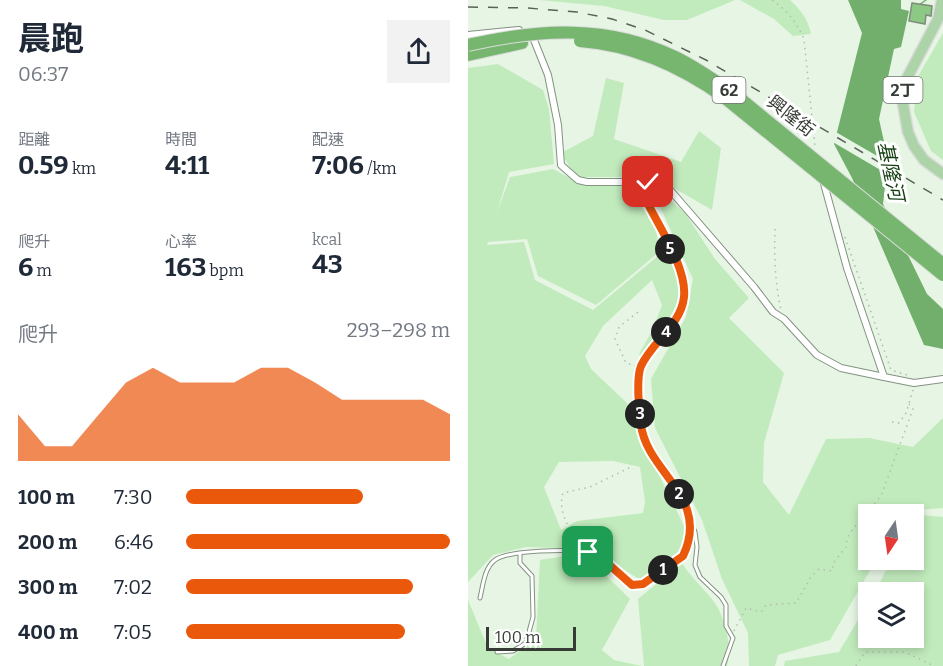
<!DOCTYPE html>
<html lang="zh-TW">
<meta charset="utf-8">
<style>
body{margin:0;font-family:Bitter,"Noto Sans TC",serif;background:#f2f2f3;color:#1f2937;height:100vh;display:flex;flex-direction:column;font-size:22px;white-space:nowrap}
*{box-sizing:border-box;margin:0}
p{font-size:20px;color:#747a83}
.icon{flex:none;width:33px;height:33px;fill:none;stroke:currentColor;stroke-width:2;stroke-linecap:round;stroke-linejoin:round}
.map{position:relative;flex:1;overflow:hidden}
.drawer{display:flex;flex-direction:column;background:#fff;width:468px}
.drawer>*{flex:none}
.needle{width:39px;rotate:193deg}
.fabs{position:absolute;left:390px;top:504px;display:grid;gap:12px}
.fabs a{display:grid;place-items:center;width:66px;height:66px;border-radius:0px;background:#fff;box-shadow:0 3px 9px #0003;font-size:30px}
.scale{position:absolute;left:18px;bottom:15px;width:90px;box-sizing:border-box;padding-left:6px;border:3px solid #363c35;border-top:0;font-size:16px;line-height:21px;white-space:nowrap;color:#363c35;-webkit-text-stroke:4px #fff;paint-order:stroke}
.pin{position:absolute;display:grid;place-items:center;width:51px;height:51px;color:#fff;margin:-26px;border-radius:12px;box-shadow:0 3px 9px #0006}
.km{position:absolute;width:30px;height:30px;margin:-15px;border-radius:50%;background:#222;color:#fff;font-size:16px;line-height:30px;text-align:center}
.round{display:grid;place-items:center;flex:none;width:63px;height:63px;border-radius:0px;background:#f2f2f3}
.summary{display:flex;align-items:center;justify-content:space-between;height:102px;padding:0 18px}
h1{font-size:33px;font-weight:700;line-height:45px}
.stats{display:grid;grid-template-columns:repeat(3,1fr);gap:9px;height:102px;padding:6px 18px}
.stats div{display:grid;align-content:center}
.stats b{font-size:26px;font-weight:700}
.stats small{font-size:16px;font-weight:400}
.stats p{font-size:16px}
.chart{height:168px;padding:12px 18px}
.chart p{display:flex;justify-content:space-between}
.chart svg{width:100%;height:108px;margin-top:6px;fill:#ea580c;opacity:.7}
ul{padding:0 18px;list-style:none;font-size:20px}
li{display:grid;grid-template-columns:96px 72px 1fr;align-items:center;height:45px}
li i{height:15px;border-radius:8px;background:#ea580c}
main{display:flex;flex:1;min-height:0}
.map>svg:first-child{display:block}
</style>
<main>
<section class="drawer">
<div class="summary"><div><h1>晨跑</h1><p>06:37</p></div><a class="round"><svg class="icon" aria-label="share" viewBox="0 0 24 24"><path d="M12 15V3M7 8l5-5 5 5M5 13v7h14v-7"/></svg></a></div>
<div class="stats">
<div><p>距離</p><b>0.59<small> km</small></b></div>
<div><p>時間</p><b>4:11</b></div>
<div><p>配速</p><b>7:06<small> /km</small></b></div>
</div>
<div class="stats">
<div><p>爬升</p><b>6<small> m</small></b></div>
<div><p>心率</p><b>163<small> bpm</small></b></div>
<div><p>kcal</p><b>43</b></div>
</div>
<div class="chart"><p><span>爬升</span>293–298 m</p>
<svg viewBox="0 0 160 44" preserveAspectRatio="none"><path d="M0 44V25L10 38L20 38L30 25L40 12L50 6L60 12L70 12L80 12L90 6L100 6L110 12L120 19L130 19L140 19L150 19L160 25V44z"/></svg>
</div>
<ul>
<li><b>100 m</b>7:30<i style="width:67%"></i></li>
<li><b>200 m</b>6:46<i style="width:100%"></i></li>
<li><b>300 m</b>7:02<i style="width:86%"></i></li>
<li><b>400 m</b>7:05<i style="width:83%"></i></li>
</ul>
</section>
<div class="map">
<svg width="475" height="666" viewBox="0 0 475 666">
<rect width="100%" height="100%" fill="#e6f5e4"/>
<g fill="#c2ebbd" fill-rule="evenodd">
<path d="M26,0H267L219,20H196L136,6L71,0Z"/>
<path d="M272,0H322C333,10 340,19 343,34L325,36L306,19Z"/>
<path d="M475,33V160L463,151L446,112L449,78Z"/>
<path d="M30,64L75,90L81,109L86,164L41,172L29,213L42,177L85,169L115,185L177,184L173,206L188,228L191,252L128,305L70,276L59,239L20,242L19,245L56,242L67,280L125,310L196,251C206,264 216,286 211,303C208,317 183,345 174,357L171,354L184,331L194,305L184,280L135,326L117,356L123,369L159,403L168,428L220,534L204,562L171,579L123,549L58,547L25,555L0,582V68ZM145,461L172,467L177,502L175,513L109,521L93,530L76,487L91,462Z"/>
<path d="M138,78L156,83L146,139L213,162L231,131L253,148L244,210L187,177H108L93,153L125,136Z"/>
<path d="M197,195L217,213L247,259L281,298L261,318L316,373L296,443L295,482L321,515L358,439L401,438L445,447L475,418V508L433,511L431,514H400V560H408L362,640L310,655L307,666H281L280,633L254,579L234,520L187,428L183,379L218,317L225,279L188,198Z"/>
<path d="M443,514L475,517V666H316L317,661L371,652L400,603V638H446V592H407L423,560H446V514Z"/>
<path d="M115,553L162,599L134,650L146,660L174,666H0V600L20,648L41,659L68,639L72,560Z"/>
<path d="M214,563C223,578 237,589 247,603C257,618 265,649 259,666H176L170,599Z"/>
</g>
<path fill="#72af6c" d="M380,0H433V9L441,11L433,47L426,49L411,119L420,160L415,204L459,294L475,309V349L456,345L384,178L366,144L394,33Z"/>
<path fill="#e6f5e4" d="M366,131L423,164L421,175L363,141Z"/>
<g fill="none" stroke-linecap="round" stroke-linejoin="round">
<path stroke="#72af6c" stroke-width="1.5" d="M451,5L458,0"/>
</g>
<path fill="#8bc984" stroke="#7e8c7c" stroke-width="1.5" d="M444,3L464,6L463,16L458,15L457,24L441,21Z"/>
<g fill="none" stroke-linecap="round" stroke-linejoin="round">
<g stroke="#849282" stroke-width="5">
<g id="lane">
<path d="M185,185L179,196L180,204L209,262L216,296L204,324L172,367L171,382L173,427L178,442L210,490L227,532L229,547L227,565L232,577L253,597L258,605V626L265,638L255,666"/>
<path d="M12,598C15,586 16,568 27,560C41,550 101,549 119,552C136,555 151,574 164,585L175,584L215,556L223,525"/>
<path d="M29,652L45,651L58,643L65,617L64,576L52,563V553"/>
</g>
</g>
<g stroke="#849282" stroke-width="8">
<g id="street">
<path d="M0,35L51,30"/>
<path d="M64,35L80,75L90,125L93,165L110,180L119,182H180L203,191L286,287L305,312L316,319L349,355L373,368L416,377"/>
<path d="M355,180L379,268L416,377L446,383L475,379"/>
</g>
</g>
<g stroke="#dbdcdb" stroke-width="13">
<path id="primary" d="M474,0L470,19L437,82L435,104L440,132L446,146L456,160L475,174"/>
</g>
<g stroke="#dbdcdb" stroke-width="14">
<path id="highway" d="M0,55L54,43"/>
</g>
<g stroke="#b1bdaf" stroke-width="1.5" stroke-dasharray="1.5 4.5" stroke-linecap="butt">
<path d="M304,0C319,10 329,23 336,39L347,147"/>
<path d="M307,229C306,256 307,283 313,310"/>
<path d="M377,237L423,370L439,375"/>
<path d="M168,366L158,363L147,339L151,327L170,312"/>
<path d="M424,422L431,423L438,413L445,390"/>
<path d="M109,546C103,528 89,513 95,493L122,487L161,468L166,469"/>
<path d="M266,631L278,608L293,612L298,605L328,603L343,577L351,569L364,571L366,562L378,547L379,538L385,529L413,496L445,409L441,404"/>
<path d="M388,666L397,652H437L466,666"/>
</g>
<use href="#lane" stroke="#fff" stroke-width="3"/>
<use href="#street" stroke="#fff" stroke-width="6"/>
<use href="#primary" stroke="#add3a9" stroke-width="10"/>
<use href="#highway" stroke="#76b66f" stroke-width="12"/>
<path stroke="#596158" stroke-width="1.5" stroke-dasharray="10 10" stroke-linecap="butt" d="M0,7L59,8L109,12L144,19L177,30L238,60L475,200"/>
<g stroke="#dbdcdb" stroke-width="14" stroke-linecap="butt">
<g id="highway-bridge">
<path d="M112,41C165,45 214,67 257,98L475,275"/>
<path d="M0,45C70,29 140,24 207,57C230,68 249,82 269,96L475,264"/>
</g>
</g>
<use href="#highway-bridge" stroke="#76b66f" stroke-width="12"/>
</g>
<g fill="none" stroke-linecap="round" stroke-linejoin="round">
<g stroke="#fff" stroke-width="12">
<path id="route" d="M120,552L137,561L164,585L175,584L215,556C243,497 179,473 173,425C171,411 168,378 173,366C184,342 213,325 216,297C219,269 192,228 180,204L179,196L186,183L180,182"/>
</g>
<use href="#route" stroke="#ea580c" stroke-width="8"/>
</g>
<g text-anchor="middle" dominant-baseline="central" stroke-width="6" stroke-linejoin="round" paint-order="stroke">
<g fill="#fff" stroke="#727672" stroke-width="1.5">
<rect x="244.5" y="77" width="33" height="26" rx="4.5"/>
<rect x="415.5" y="77" width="39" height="26" rx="4.5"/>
</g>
<g font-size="16" font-weight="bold" fill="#363c35">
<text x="261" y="90">62</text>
<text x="435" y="90">2丁</text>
</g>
<g font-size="18" fill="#363c35" stroke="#fff">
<text transform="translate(323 116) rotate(38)">興隆街</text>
</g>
<g font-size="20" font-style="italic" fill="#133e10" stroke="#fff">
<text transform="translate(423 171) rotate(78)">基隆河</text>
</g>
</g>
</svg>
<div class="fabs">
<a><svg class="needle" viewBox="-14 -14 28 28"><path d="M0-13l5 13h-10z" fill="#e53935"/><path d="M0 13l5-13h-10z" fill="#747a83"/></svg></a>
<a><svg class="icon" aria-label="layers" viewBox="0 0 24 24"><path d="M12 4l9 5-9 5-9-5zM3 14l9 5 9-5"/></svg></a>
</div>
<div class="scale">100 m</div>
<div class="pin" style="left:120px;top:552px;background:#1e9e55"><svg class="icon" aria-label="arrive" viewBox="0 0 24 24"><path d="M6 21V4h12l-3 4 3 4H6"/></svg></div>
<div class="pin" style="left:180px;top:182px;background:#d93025"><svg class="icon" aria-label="check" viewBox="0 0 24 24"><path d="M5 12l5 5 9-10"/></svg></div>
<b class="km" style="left:195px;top:570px">1</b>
<b class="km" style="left:211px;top:494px">2</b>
<b class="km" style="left:172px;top:414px">3</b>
<b class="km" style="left:198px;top:332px">4</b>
<b class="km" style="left:202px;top:249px">5</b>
</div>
</main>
